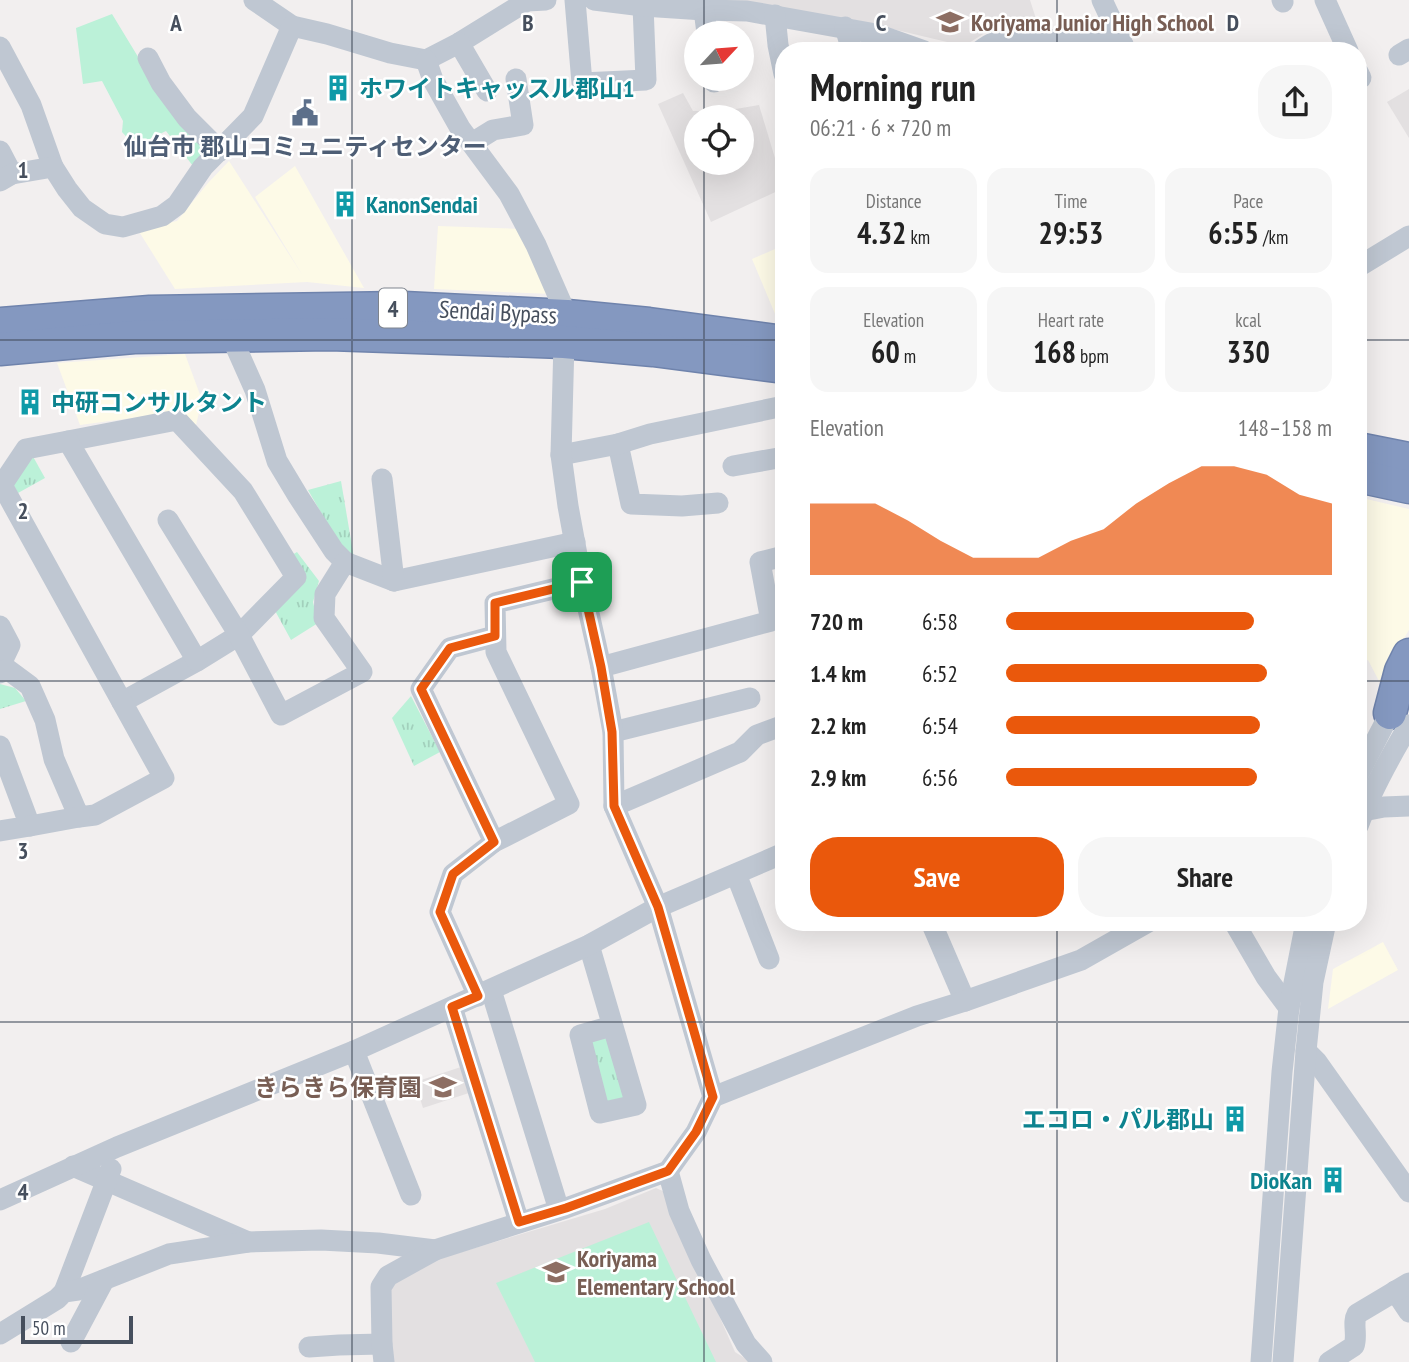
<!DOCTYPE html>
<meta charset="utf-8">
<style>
body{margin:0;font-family:"PT Sans Narrow","Noto Sans JP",sans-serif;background:#f6f6f6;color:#222;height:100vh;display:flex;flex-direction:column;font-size:26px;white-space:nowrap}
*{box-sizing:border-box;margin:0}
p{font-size:23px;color:#767676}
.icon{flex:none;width:38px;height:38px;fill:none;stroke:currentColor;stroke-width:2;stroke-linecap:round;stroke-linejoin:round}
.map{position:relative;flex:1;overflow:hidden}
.details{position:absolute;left:775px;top:42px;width:592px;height:889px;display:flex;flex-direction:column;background:#fff;border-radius:28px;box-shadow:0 7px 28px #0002}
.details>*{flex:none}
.needle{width:46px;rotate:64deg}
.tools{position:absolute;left:684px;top:21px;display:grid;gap:14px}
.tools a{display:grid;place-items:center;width:70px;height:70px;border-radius:50%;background:#fff;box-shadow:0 7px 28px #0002;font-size:35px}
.scale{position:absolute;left:21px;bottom:18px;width:112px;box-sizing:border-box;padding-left:7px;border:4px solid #464f5d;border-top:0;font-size:19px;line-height:24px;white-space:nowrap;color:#464f5d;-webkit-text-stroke:5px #fff;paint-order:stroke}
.pin{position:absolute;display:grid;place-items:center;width:60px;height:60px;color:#fff;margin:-30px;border-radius:14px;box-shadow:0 4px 10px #0006}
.round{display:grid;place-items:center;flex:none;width:74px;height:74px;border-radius:28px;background:#f6f6f6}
.summary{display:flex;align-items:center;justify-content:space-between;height:119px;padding:0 35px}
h1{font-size:38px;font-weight:800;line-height:52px}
.stats{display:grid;grid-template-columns:repeat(3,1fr);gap:10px;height:119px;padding:7px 35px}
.stats div{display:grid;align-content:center;border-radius:18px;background:#f6f6f6;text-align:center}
.stats b{font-size:30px;font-weight:800}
.stats small{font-size:19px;font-weight:400}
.stats p{font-size:19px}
.chart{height:196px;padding:14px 35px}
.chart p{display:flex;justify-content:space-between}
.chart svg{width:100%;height:126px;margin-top:7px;fill:#ea580c;opacity:.7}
.cta{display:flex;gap:14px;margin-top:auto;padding:14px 35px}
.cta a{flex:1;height:80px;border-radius:28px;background:#ea580c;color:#fff;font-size:28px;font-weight:800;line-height:80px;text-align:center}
.cta a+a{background:#f6f6f6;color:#222}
ul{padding:0 35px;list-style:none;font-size:23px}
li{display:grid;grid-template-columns:112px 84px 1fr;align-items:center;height:52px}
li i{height:18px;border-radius:9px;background:#ea580c}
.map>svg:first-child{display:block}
</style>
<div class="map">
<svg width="1409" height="1362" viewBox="0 0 1409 1362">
<defs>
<pattern id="park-tufts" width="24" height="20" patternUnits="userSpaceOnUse" patternTransform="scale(1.75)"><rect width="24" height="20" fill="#bbf1d8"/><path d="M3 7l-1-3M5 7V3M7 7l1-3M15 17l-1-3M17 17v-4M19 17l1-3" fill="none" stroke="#a2d0bc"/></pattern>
</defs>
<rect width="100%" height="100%" fill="#f2efef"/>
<g fill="#fdfae7">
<path d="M229,161L303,276L255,197L295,166L364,288L307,282L175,289L138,230L177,221L208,183Z"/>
<path d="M438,226L521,229L552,294L434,289Z"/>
<path d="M784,245V322L778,321L752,259Z"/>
<path d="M185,354L202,400L196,425L176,412L80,425L57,363Z"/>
<path d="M1358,497L1409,509V630L1379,681L1368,660L1358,665Z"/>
<path d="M1383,942L1398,970L1328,1009L1333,969Z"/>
</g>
<g fill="#e3e0e1" fill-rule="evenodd">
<path d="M664,0H1030L1038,25L996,26L964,46L846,18L730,3Z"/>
<path d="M1409,89V138L1387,102Z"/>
<path d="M683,93L693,111L730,110L759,105L784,188L711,222L658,104ZM742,117V163H696V117Z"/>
<path d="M464,1066L472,1092L423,1108L415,1082Z"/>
<path d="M656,1188L665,1192L735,1352L751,1362H390V1285L438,1259L605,1209Z"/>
</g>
<g fill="#bbf1d8">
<path d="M112,14L177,121L208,150L193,166L166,131L135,146L122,132L123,121L102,81L83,84L76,28Z"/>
<path d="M649,1222L716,1362H535L496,1283Z"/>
</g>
<g fill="url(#park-tufts)">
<path d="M31,453L45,478L18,493L13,484Z"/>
<path d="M341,481L354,558L339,544L308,490Z"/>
<path d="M297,552L319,581L313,602L318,623L291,640L273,607L292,555Z"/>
<path d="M0,684L15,688L26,701L0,709Z"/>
<path d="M411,696L440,752L414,766L392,718Z"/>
<path d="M597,1037L608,1039L626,1093L623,1100L611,1103L602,1100L589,1040Z"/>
</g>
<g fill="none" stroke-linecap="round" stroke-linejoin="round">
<g stroke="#6f83ac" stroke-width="35">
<g id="highway">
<path d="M0,324L150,312L404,308L567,316L649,324L784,342"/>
<path d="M0,349L134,337L330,334L564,342L653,350L784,367"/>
<path d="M1358,449L1409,459"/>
<path d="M1358,476L1409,487"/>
<path d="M1390,713L1401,671L1409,655"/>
</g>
</g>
<g stroke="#bfc7d2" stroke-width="21">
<path d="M254,0L292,26L327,34L390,53L426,60L459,43L527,1L546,0"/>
<path d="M575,0L582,83L646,80L643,6"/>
<path d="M594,0L643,6L704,10L747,11L876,34L924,51"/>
<path d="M1102,0L1126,51"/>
<path d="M1282,0L1283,2"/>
<path d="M1325,0L1348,51"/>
<path d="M704,10L707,33"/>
<path d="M775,15L778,45L784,74"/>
<path d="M845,27L852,51"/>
<path d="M459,43L487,91"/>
<path d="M0,47L31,105L53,167"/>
<path d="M980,51C992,42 1000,39 1015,37L1123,45"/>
<path d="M1399,55L1409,49"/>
<path d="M148,58L161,83L187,118L220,151"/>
<path d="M426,60L433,80L460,128L509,194L536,245L567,316"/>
<path d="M1358,72L1361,78"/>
<path d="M714,79V82"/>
<path d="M472,143L493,130L523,125L516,79"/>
<path d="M0,151L12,174"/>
<path d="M0,181L12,174L53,167L67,189L82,208L105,224L123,227L162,216L177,205L203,167L253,116L292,26"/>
<path d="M1358,267L1409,236"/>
<path d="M231,336L255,390L277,461L298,496L334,551L345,562L394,581L575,542"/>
<path d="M68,441L177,420L243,491L296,577L239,635L197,661L122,702"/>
<path d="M618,444L631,504L682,506L718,503"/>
<path d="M561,455L618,444L650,434L784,406"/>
<path d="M733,466L784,457"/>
<path d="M382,479L394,581"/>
<path d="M168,520L239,635L281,715L362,672L324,618L325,594L345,562"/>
<path d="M0,626L10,645L0,666"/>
<path d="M601,667L771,621L760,562L784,556"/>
<path d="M0,673L7,669L30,686L45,720L54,759L79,817L95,815L164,778L2,485L26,449L68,441L197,661"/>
<path d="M613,732L750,698"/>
<path d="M0,746L30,826L0,831"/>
<path d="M1358,775L1390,713L1397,703"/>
<path d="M614,806L740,752L757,735L784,725"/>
<path d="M1358,812L1384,807L1409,806"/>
<path d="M30,826L79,817"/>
<path d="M1358,826C1371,791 1390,757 1409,725"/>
<path d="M494,842L421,689L450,648L495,636"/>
<path d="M736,874L769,959"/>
<path d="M931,922L965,1001"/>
<path d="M1234,922L1266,977L1289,1008"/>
<path d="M589,945L636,1105L600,1113L580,1035L612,1026"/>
<path d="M491,990L559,1210"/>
<path d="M478,996L440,912L453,874L494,842L569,804L496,652L495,603L582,582"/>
<path d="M452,1007L519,1222"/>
<path d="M354,1051L411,1195"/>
<path d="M1306,1051L1317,1062L1409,1192"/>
<path d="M713,1097L917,1016L965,1001L1081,960L1148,922"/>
<path d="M73,1166L248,1242"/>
<path d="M668,1171L679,1211L701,1260L746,1344L762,1362"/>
<path d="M0,1200L117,1147L354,1051L589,945L658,907L784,853"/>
<path d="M1395,1291L1409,1312"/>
<path d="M64,1292L111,1169"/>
<path d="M0,1334L57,1299L64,1292L78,1290L169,1254L248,1242L321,1240L378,1243L435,1250"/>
<path d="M71,1342L104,1280"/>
<path d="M309,1347L339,1345L382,1344"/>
<path d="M384,1362L382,1344L381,1287L388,1276L435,1250L566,1208L668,1171L696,1132L713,1097L658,907L614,806L613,732L601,667L582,582L568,506L561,455L564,342"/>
<path d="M1261,1362L1282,1072L1289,1008L1306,922"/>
<path d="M1283,1362L1306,1051L1313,982L1326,922"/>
<path d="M1329,1362L1354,1346C1358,1335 1352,1323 1357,1314L1409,1283"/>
</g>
<use href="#highway" stroke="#8498c0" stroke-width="32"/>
</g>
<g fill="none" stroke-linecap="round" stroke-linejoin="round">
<g stroke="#fff" stroke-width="14">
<path id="route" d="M582,582L601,667L612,732L614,806L658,907L713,1097L696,1132L668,1171L566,1208L519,1222L452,1007L478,996L440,912L453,874L494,842L421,689L450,648L495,636V603Z"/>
</g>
<use href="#route" stroke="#ea580c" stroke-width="9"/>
</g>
<path fill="none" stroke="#464f5d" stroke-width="2" stroke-opacity="0.55" d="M352,0V1362M704,0V33M1057,0V51M704,79V117M704,163V1362M0,340H784M1358,340H1409M0,681H784M1358,681H1409M1057,922V1362M0,1022H1409"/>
<defs>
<g id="school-bare" transform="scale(2.1)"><path d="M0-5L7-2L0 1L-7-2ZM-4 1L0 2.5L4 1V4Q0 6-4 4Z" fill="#8d6e63" stroke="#fff" stroke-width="2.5" paint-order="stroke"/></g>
<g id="building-bare" transform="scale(2.1)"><path d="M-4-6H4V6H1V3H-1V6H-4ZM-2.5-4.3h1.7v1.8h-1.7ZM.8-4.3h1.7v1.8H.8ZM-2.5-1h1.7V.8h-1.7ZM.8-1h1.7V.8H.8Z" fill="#0f9aa8" stroke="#fff" stroke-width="2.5" paint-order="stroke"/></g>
<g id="civic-bare" transform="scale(2.1)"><path d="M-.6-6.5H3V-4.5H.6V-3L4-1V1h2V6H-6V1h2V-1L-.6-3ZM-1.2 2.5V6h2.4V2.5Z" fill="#5c6f8a" stroke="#fff" stroke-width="2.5" paint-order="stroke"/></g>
</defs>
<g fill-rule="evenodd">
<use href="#school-bare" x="950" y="22"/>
<use href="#building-bare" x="338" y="88"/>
<use href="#civic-bare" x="305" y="113"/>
<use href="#building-bare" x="345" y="204"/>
<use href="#building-bare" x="30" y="402"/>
<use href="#school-bare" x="443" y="1087"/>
<use href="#building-bare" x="1235" y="1119"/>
<use href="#building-bare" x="1333" y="1180"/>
<use href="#school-bare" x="556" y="1272"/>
</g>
<g text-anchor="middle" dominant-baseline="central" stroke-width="5" stroke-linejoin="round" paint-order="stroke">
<rect fill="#fff" stroke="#7e848e" stroke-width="2" x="379" y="288.5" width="28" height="39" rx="5"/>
<g font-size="23" font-weight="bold" fill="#464f5d">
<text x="393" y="308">4</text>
</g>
<g font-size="24" font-weight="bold" fill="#785e54" stroke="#fff" text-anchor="start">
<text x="971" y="22">Koriyama Junior High School</text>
<text x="422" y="1087" text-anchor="end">きらきら保育園</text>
<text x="577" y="1258">Koriyama<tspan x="577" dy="28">Elementary School</tspan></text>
</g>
<g font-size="24" font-weight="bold" fill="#0d838f" stroke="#fff" text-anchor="start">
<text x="359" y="88">ホワイトキャッスル郡山1</text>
<text x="366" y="204">KanonSendai</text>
<text x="51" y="402">中研コンサルタント</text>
<text x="1214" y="1119" text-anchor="end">エコロ・パル郡山</text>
<text x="1312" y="1180" text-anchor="end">DioKan</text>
</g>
<g font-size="24" font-weight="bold" fill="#4e5e75" stroke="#fff">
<text x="305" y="146">仙台市 郡山コミュニティセンター</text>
</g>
<g font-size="24" fill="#464f5d" stroke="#fff">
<text transform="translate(498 312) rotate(3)">Sendai Bypass</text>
</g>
</g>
<g font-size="23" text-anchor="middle" font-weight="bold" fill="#464f5d" stroke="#fff" stroke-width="5" stroke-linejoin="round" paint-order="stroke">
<text x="176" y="31">A</text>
<text x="528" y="31">B</text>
<text x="881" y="31">C</text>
<text x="1233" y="31">D</text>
<text x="23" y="178">1</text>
<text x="23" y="519">2</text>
<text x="23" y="859">3</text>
<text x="23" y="1200">4</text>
</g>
</svg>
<div class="tools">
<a><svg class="needle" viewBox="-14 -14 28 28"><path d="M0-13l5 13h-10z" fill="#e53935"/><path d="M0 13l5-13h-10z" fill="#767676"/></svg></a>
<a><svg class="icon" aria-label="locate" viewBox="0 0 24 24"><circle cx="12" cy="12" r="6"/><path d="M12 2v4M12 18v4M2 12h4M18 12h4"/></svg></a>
</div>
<div class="scale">50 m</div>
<div class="pin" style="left:582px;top:582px;background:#1e9e55"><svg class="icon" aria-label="arrive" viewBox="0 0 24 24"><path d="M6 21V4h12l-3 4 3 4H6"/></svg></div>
<section class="details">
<div class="summary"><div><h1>Morning run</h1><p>06:21 · 6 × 720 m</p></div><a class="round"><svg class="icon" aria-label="share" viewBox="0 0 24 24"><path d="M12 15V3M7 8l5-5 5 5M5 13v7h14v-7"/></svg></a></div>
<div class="stats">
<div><p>Distance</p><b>4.32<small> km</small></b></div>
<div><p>Time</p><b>29:53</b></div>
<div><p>Pace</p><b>6:55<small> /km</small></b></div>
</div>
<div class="stats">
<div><p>Elevation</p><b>60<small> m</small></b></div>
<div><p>Heart rate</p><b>168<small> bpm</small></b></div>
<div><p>kcal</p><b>330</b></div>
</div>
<div class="chart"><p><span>Elevation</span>148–158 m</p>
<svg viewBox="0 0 160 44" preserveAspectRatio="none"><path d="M0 44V19L10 19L20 19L30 25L40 32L50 38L60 38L70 38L80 32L90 28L100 19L110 12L120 6L130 6L140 9L150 16L160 19V44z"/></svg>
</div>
<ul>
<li><b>720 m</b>6:58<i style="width:76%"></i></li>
<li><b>1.4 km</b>6:52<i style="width:80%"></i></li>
<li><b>2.2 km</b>6:54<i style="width:78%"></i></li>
<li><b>2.9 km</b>6:56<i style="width:77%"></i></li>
</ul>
<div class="cta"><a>Save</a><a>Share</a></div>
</section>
</div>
